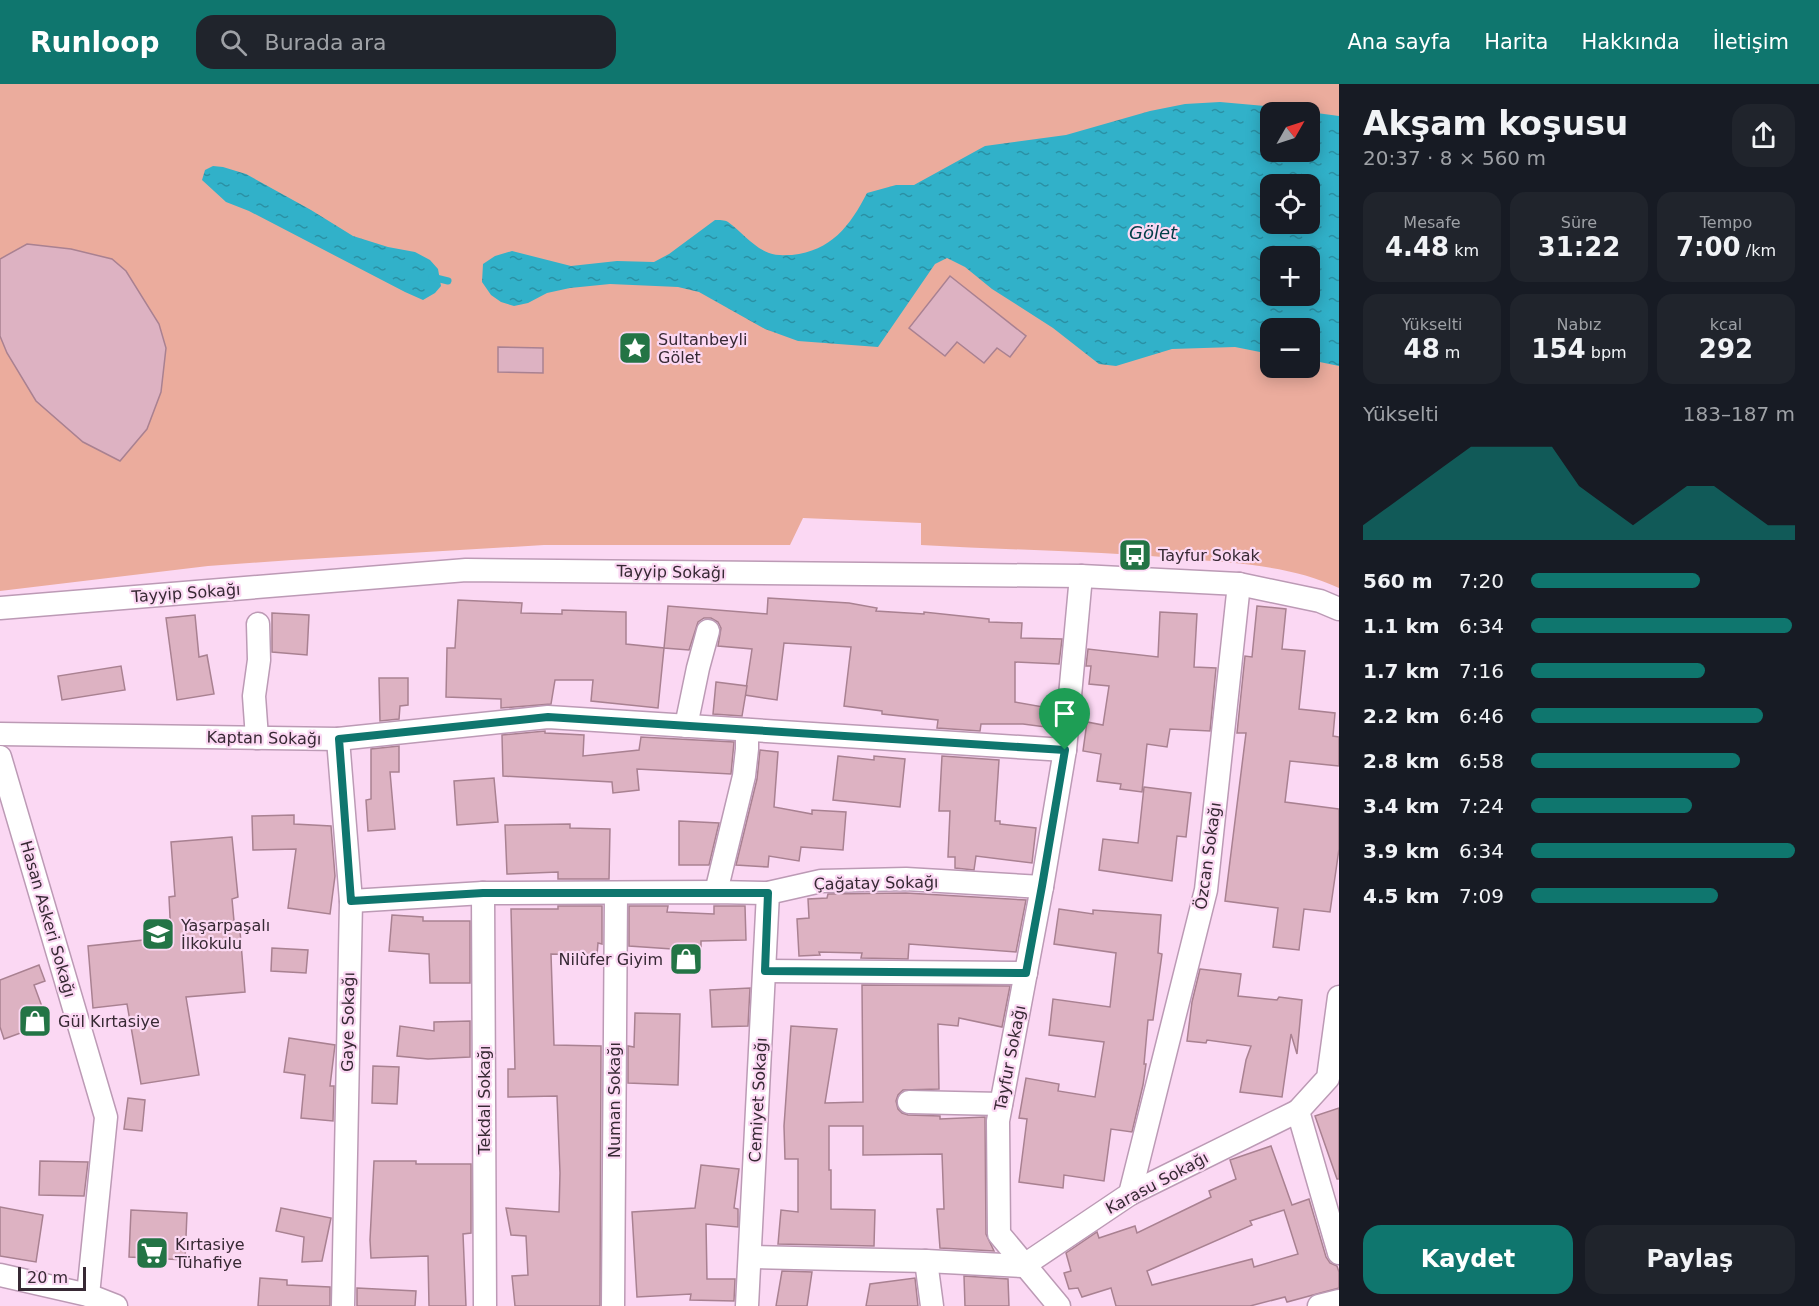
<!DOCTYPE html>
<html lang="tr">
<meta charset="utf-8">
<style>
body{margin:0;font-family:"DejaVu Sans",sans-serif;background:#20242c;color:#f1f3f6;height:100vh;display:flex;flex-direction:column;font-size:22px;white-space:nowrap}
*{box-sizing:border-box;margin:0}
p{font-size:20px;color:#9ea1a6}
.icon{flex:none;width:33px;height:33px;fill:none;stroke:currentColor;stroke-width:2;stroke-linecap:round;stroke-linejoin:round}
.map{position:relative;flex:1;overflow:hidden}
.panel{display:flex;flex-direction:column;background:#171b24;width:480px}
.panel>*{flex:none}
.needle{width:39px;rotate:51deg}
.tools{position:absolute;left:1260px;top:18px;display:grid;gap:12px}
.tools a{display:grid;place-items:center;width:60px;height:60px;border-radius:12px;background:#171b24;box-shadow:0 3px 15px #0003;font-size:30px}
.scale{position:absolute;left:18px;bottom:15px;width:68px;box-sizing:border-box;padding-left:6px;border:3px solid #372934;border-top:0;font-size:16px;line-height:21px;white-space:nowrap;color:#372934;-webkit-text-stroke:4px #fbd8f3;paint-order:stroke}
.pin{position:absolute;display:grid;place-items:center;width:51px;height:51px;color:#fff;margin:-62px -26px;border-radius:50% 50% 50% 0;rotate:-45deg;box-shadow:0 0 6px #0007}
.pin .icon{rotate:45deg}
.round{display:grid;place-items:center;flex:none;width:63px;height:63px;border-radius:18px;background:#20242c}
.headline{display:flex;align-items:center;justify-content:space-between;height:102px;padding:0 24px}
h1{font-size:33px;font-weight:600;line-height:45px}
.metrics{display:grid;grid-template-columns:repeat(3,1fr);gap:9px;height:102px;padding:6px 24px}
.metrics div{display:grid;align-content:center;border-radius:15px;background:#20242c;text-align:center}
.metrics b{font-size:26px;font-weight:600}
.metrics small{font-size:16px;font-weight:400}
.metrics p{font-size:16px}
.chart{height:168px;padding:12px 24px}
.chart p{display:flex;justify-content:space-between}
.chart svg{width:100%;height:108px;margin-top:6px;fill:#0f766e;opacity:.7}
.primary-button{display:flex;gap:12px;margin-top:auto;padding:12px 24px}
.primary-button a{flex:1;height:69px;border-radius:18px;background:#0f766e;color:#fff;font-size:24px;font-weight:600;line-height:69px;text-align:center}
.primary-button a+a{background:#20242c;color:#f1f3f6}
ul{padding:0 24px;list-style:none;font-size:20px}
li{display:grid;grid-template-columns:96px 72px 1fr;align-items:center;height:45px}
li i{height:15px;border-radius:8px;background:#0f766e}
header{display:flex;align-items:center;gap:36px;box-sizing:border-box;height:84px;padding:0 30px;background:#0f766e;color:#fff}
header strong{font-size:28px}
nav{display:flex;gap:33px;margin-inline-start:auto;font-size:21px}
.search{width:420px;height:54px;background:#20242c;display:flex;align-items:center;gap:15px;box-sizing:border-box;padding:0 21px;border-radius:18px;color:#9ea1a6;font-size:22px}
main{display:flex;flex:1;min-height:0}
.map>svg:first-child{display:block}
</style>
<header>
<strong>Runloop</strong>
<div class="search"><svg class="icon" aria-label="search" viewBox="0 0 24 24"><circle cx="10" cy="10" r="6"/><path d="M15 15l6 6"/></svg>Burada ara</div>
<nav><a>Ana sayfa</a><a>Harita</a><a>Hakkında</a><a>İletişim</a></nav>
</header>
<main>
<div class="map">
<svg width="1339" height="1222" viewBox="0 0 1339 1222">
<defs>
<pattern id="water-ripples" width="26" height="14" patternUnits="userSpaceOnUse" patternTransform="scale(1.5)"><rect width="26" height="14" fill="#31b1c9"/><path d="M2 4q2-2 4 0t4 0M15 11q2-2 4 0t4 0" fill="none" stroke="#2a90a4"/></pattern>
</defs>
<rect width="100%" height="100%" fill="#fbd8f3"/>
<path fill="#ebac9d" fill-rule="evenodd" d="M0,0H1339V504C1293,482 1237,479 1187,475C1098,467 1009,466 921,461V439L803,434L790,461H544L292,476L208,482L0,507ZM1270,28H1310V68H1270ZM1270,100H1310V140H1270ZM1270,172H1310V212H1270ZM1270,244H1310V284H1270Z"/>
<g fill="url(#water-ripples)" fill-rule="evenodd">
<path d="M1220,18L1265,22L1339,32V282L1310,276V244H1270V270L1235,263L1172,265L1116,282L1099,280L1053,244L992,205L965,183L947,174L935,180L878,263L798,257L765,245L699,208L678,203L610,200L570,204L547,209L528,219L514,222L501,218L491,211L482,198L483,180L495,172L512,167L571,182L617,177L654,178L669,170L715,136C719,136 725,136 728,138C742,148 753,163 769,169C776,172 785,171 792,171C831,167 850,142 867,109L896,101H914L985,62L1066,51L1150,27L1185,20ZM1270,28H1310V68H1270ZM1270,100H1310V140H1270ZM1270,172H1310V212H1270Z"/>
<path d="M213,82L223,83L246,90L311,126L353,152L388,163L415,168L430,176L438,185L441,202L435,209L423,216L405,208L249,127L226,118L202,96L205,86Z"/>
</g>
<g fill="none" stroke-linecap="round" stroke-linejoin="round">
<path stroke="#31b1c9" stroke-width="7" d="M432,193L448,197"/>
</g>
<g fill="#ddb2c2" stroke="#a98191" stroke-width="1.5" fill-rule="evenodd">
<path d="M27,160L71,165L112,175L126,187L159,240L166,264L161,308L147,345L120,377L83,358L36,317L7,269L0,252V175Z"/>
<path d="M950,192L1026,252L1010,273L997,264L984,279L957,258L945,272L909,244Z"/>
<path d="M498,263L543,264V289L498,288Z"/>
<path d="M768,514L849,519L877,524L876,527L924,530V528L989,535V538L1022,539L1021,554L1062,555L1059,580L1015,578V618L1055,625L1053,644L1023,640H981L980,647L937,644L938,636L882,630V627L844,622L851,563L784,559L777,616L745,611L752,565L718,562L721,544L718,538L711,534H704L698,538L689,566L664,564L668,522L767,530Z"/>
<path d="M458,516L522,519L521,529L562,530V526L626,528V560L664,564L658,624L591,617L593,596H555L551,620L501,624V615L446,613L447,564H455Z"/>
<path d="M1257,522L1286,525L1282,565L1305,567L1299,625L1335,629L1333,652L1339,653V682L1290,677L1285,718L1339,725V765L1330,828L1304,825L1299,866L1273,863L1278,824L1225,817L1246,649H1237L1245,572L1252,573Z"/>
<path d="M1160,528L1197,530L1194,583L1216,584L1210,647L1170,645L1167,663L1147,660L1142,708L1120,705L1121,700L1097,697L1101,670L1083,667L1087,638L1103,641L1109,602L1089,600L1091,582H1086L1088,565L1158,573Z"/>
<path d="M272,529L309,531L307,571L272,568Z"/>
<path d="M195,531L199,573L207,571L214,610L177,616L166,534Z"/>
<path d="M121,582L125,606L62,616L58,592Z"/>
<path d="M379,594H408V621L400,622L399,635L380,637Z"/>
<path d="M716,598L747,602L742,632L713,630Z"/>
<path d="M545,647V649L584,651L583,672L639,666L641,653L734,658L731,690L637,685L639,706L613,709L612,698L503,692L502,651Z"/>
<path d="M399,662V688H390L395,745L368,747L366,716L371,715V665Z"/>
<path d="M760,666L778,668L774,723L812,730V726L846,728L843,766L801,763L799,777L769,772L768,783L736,781L757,695Z"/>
<path d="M838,672L874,676V672L905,675L900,723L833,716Z"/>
<path d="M942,672L999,676L995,737H1000V740L1036,744L1032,779L976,772L974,786L955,784V773H948L950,727H939Z"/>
<path d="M494,694L498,738L457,741L454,697Z"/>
<path d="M1144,703L1191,709L1186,753L1177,752L1172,797L1099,786L1103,755L1138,759Z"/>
<path d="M294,731V740L331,742L335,792L330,830L288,824L296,765L253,766L252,732Z"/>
<path d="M679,737L719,739L709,781H679Z"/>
<path d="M570,740V744L610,745L609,795H558V788L507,790L505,741Z"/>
<path d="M232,753L238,813L232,815L235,848L240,847L245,908L186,913L199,991L141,1000L127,920L93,924L88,862L171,853L169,813L175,812L171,758Z"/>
<path d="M906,809L1026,816L1016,868L909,860L908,875L861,874L862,869L819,868L820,871L799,872L797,835L809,834L808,815L827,814L828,810Z"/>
<path d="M558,822H602V860L598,859L597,871L551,870L554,961L601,962L600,1222H515L512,1192L528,1191L526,1152L511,1151L506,1124L559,1128L560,1089L557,1012L508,1013V985H515L511,825H558Z"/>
<path d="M629,822H668L667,828L714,830V822H745L746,856L701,857V867L629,862Z"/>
<path d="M1059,825L1093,830V826L1161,831L1158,869L1162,870L1153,936H1148L1144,980H1146L1143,1001L1132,1048L1111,1045L1104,1097L1064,1091L1063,1104L1019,1098L1027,1035L1019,1034L1026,994L1059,1000L1058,1007L1095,1013L1104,958L1049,951L1053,915L1110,923L1116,869L1054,860Z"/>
<path d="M392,831L423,833V837H470V899H430L429,870L389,867Z"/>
<path d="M272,864L308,866L306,889L271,887Z"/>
<path d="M39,881L45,897L34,901L48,939L4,955L0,943V896Z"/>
<path d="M1200,885L1241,890L1238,912L1277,916L1279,913L1302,916L1297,970L1291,950L1282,1013L1240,1008L1246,976L1251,962L1207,956L1206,959L1187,957L1192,918Z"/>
<path d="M862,901L1010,902L1002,943L959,934L958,942L938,940L939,1005L903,1006L898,1011L896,1017L898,1025L902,1029L908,1031L940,1032V1035L985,1033L986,1150L994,1167L940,1164L937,1125H944L942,1070L863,1071V1042H829V1086H831V1125L875,1126L874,1162L778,1160L781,1126L798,1128V1075H785L784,1042L791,942L837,945L825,1019L863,1018Z"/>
<path d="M750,904L748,942L712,943L710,906Z"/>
<path d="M635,929L680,930L678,1001L628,999V962L634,963Z"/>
<path d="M470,937V973L428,975L397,972L400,942L434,947V938Z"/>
<path d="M289,954L335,961L330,1002H334L333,1037L301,1034L305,991L284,988Z"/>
<path d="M373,982L399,983L397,1020L372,1019Z"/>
<path d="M128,1014L145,1016L142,1047L124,1045Z"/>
<path d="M1339,1024V1095H1337L1315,1032Z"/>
<path d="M1271,1062L1292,1121L1309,1115L1326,1173L1330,1179L1337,1182L1339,1188V1204L1287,1218L1285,1213L1250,1222H1116L1111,1204L1082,1213L1078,1204L1069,1205L1064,1189L1071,1187L1066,1169L1097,1148L1099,1154L1135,1142L1137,1149L1211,1113L1209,1107L1236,1095L1230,1076ZM1284,1126L1298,1170L1254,1183L1252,1175L1152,1201L1147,1187L1252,1141L1250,1137Z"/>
<path d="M40,1077L88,1078L84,1112L39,1111Z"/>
<path d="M374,1077H416V1080H471V1149L463,1150L466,1222H429L428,1172L371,1174L370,1156Z"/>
<path d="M701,1081L739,1085L734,1124L738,1125V1143L706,1140L707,1195H735L734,1217L690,1216L691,1210L637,1213L632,1128L695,1124Z"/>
<path d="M0,1123L43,1131L36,1178L0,1172Z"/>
<path d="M281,1124L331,1134L322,1177L302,1178L304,1153L276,1147Z"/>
<path d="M131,1126L187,1129L185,1176L129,1173Z"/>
<path d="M782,1187L812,1188L807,1222H776Z"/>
<path d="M964,1192L1008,1195L1009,1222H965Z"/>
<path d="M260,1194L287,1196V1201L330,1203V1222H258Z"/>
<path d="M915,1194L918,1222H866L870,1200Z"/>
<path d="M357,1204L416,1207L415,1222H357Z"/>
</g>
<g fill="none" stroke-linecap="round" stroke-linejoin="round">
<g stroke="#bc9ab5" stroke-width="25">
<g id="minor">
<path d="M0,524L466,486L1081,492L1239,500L1320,517L1339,525"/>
<path d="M686,642L698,584L708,547"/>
<path d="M0,650L338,655L548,633L1065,666"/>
<path d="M257,654L254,612L259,576L258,540"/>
<path d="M338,655L351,817L343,1222"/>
<path d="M0,673L106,1033L88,1211"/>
<path d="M716,808L744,692L747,665V646"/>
<path d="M483,809L485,1222"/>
<path d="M351,817L483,809L716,808L768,809L821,797L906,795L1042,803"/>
<path d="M765,887L1026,889"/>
<path d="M1339,913L1328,994L1298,1027L1339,1169"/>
<path d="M909,1018L1001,1020"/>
<path d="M1130,1110L1206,806L1239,500"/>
<path d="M750,1173L926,1177L1023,1182L1130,1110L1298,1027"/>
<path d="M926,1177L932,1222"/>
<path d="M0,1191L88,1211L116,1222"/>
<path d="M613,1222L616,810"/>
<path d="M747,1222L768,809"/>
<path d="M1059,1222L999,1150L998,1037L1042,803L1065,666L1081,492"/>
<path d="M1319,1222L1339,1217"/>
</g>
</g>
<use href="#minor" stroke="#fff" stroke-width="22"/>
</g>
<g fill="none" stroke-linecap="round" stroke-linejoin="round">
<g stroke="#fff" stroke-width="12">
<path id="route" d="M548,633L1065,666L1042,802L1026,889L765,887L768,809H483L351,817L339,655Z"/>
</g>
<use href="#route" stroke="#0f766e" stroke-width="8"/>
</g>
<defs>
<g id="sight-square" transform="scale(1.725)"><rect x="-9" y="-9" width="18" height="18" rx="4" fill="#237445" stroke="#fbd8f3"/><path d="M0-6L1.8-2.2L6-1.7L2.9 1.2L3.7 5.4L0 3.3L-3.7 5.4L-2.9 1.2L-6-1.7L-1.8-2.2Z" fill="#fff"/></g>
<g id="bus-square" transform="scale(1.725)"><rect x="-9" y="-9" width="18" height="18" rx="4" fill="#237445" stroke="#fbd8f3"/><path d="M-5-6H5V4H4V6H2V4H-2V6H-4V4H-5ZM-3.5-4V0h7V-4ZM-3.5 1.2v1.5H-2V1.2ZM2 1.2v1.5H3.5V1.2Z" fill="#fff"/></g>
<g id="school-square" transform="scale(1.725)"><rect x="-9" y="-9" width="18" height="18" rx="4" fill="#237445" stroke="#fbd8f3"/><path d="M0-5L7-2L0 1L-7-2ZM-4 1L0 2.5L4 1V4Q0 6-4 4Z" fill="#fff"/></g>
<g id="shop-square" transform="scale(1.725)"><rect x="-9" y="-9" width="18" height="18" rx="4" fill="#237445" stroke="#fbd8f3"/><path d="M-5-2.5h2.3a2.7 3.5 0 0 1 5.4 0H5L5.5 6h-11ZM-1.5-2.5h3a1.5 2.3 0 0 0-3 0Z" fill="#fff"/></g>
<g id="supermarket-square" transform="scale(1.725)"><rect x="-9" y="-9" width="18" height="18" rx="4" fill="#237445" stroke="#fbd8f3"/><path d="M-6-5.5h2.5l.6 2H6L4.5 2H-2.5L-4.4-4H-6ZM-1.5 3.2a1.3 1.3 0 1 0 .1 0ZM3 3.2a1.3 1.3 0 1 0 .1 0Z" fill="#fff"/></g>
</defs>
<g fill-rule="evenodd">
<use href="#sight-square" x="635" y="264"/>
<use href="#bus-square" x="1135" y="471"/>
<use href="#school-square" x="158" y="850"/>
<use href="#shop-square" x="686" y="875"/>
<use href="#shop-square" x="35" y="937"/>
<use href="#supermarket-square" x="152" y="1169"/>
</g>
<g text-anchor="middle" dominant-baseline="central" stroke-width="4.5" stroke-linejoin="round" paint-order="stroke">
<g font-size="16" fill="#372934" stroke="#fbd8f3" text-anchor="start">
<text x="658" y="255">Sultanbeyli<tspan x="658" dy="18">Gölet</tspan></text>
<text x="1158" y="471">Tayfur Sokak</text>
<text x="181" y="841">Yaşarpaşalı<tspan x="181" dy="18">İlkokulu</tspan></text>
<text x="663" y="875" text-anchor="end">Nilùfer Giyim</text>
<text x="58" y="937">Gül Kırtasiye</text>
<text x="175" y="1160">Kırtasiye<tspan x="175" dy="18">Tühafiye</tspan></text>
</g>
<g font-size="16" fill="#372934" stroke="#fbd8f3">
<text transform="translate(671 488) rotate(1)">Tayyip Sokağı</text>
<text transform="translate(186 509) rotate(-4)">Tayyip Sokağı</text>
<text transform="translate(264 654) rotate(1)">Kaptan Sokağı</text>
<text transform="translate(1208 772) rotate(-82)">Özcan Sokağı</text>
<text transform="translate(876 799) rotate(-1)">Çağatay Sokağı</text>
<text transform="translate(48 835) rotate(74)">Hasan Askeri Sokağı</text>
<text transform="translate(348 938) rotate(-89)">Gaye Sokağı</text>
<text transform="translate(1010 974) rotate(-79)">Tayfur Sokağı</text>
<text transform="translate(484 1016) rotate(-90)">Tekdal Sokağı</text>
<text transform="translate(614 1016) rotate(-90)">Numan Sokağı</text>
<text transform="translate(758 1016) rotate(-87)">Cemiyet Sokağı</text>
<text transform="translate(1157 1099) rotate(-28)">Karasu Sokağı</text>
</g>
<g font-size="18" font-style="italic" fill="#023d47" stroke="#fbd8f3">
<text x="1153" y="148">Gölet</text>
</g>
</g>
</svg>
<div class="tools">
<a><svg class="needle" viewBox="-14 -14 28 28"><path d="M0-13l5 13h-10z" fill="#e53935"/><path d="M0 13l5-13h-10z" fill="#9ea1a6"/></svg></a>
<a><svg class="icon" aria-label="locate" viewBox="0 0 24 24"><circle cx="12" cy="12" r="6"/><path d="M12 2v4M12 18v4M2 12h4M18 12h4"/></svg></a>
<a>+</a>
<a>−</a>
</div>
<div class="scale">20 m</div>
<div class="pin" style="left:1065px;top:666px;background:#1e9e55"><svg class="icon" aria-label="arrive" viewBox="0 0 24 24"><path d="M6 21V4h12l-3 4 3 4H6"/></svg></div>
</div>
<section class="panel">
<div class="headline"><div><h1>Akşam koşusu</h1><p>20:37 · 8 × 560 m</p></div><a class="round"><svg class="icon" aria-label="share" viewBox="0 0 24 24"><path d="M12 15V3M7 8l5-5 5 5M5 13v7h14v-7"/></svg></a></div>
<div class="metrics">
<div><p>Mesafe</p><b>4.48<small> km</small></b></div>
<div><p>Süre</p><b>31:22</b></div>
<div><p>Tempo</p><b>7:00<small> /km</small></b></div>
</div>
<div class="metrics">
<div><p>Yükselti</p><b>48<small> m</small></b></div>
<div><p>Nabız</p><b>154<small> bpm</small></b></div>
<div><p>kcal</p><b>292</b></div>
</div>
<div class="chart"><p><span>Yükselti</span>183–187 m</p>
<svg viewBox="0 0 160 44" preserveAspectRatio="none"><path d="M0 44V38L10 30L20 22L30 14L40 6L50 6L60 6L70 6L80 22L90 30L100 38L110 30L120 22L130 22L140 30L150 38L160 38V44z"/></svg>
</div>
<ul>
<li><b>560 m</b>7:20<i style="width:64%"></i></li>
<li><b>1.1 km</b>6:34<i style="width:99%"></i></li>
<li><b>1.7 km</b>7:16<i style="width:66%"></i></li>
<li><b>2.2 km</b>6:46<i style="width:88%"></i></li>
<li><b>2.8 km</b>6:58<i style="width:79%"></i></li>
<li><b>3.4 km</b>7:24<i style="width:61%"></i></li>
<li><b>3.9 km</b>6:34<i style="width:100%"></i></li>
<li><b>4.5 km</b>7:09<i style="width:71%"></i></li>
</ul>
<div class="primary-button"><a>Kaydet</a><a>Paylaş</a></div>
</section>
</main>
